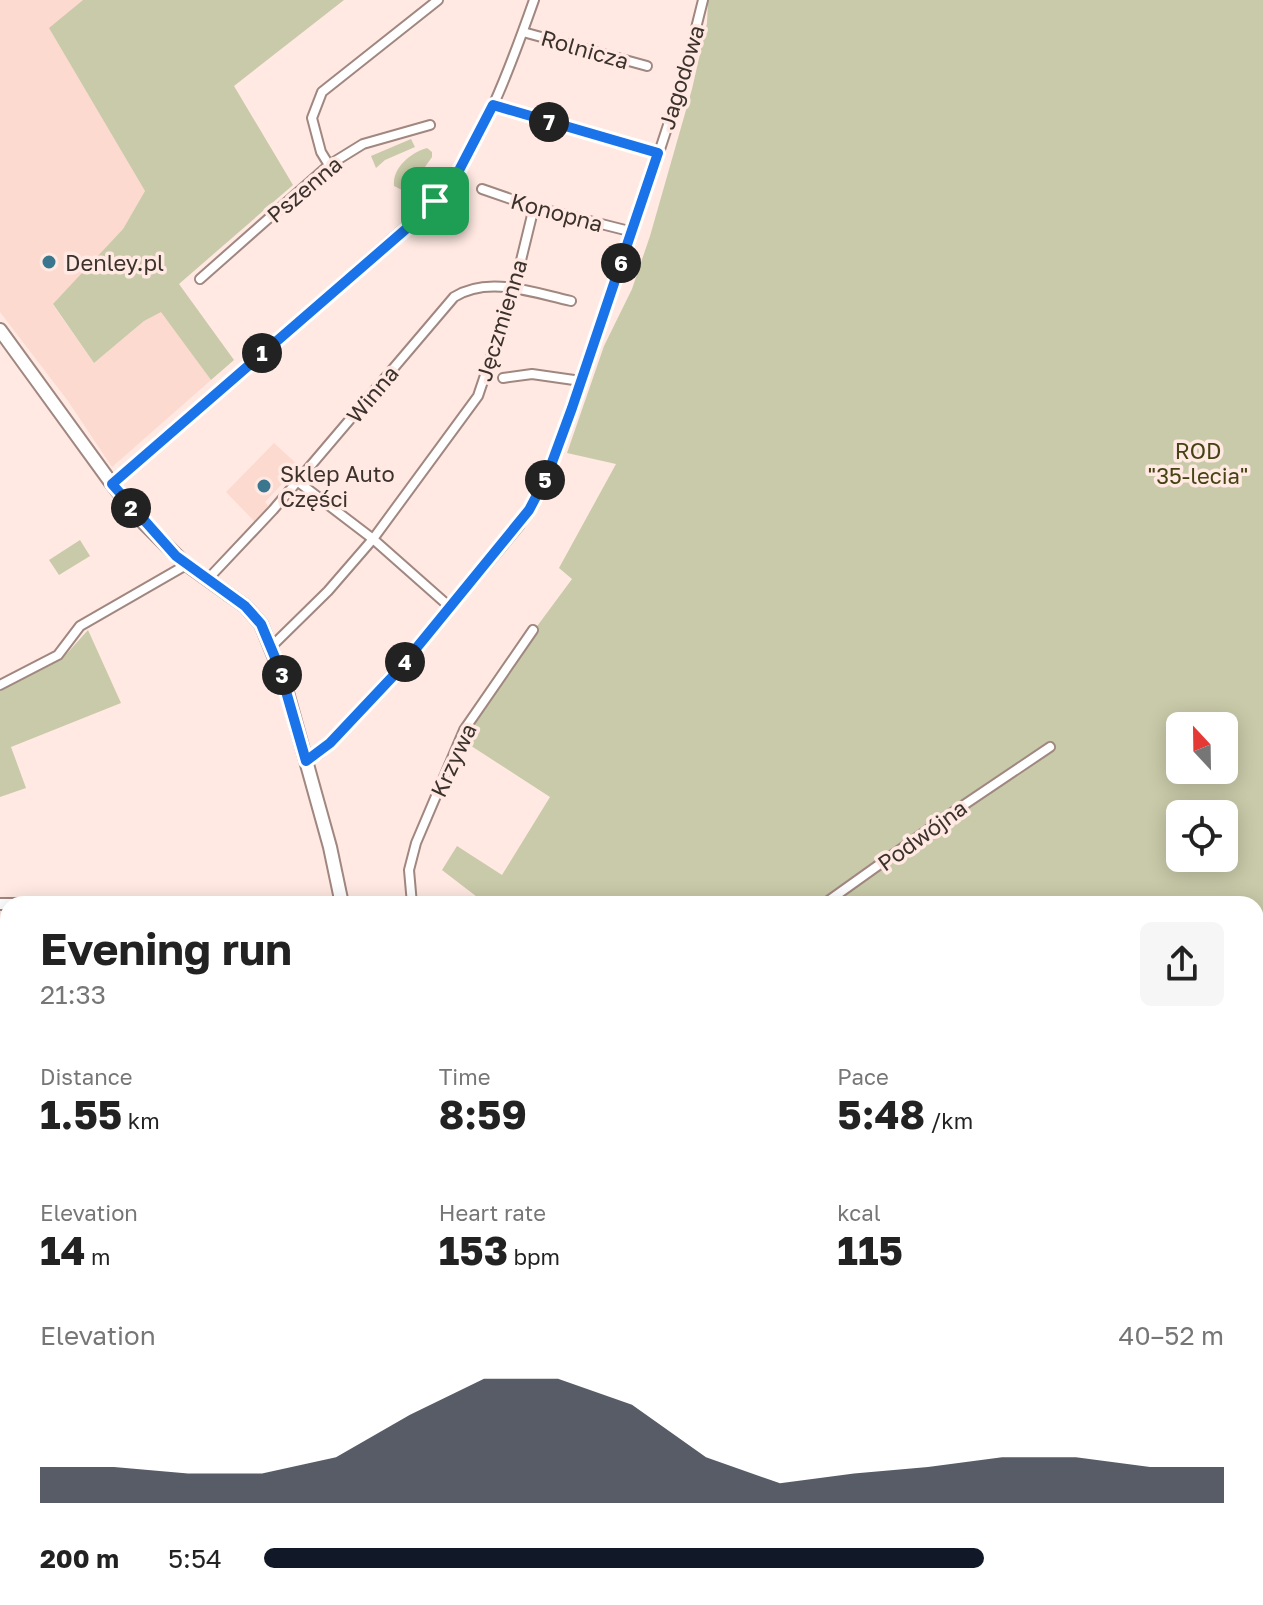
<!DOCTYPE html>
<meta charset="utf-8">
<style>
body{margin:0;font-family:"Golos Text",sans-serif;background:#f6f6f6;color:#222;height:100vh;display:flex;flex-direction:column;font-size:30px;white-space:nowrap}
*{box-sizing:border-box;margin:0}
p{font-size:26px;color:#767676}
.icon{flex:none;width:44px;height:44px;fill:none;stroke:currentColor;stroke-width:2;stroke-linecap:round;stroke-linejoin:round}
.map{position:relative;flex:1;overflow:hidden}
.sheet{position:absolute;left:0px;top:896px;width:1264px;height:710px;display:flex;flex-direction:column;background:#fff;border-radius:24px 24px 0 0;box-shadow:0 4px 20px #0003}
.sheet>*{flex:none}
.needle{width:52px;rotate:338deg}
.buttons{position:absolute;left:1166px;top:712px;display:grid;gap:16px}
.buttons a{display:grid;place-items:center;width:72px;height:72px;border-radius:12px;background:#fff;box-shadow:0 4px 20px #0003;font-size:40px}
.pin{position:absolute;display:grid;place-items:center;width:68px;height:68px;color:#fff;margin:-34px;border-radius:16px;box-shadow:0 4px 12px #0006}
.km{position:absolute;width:40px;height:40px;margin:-20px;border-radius:50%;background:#222;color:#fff;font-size:22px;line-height:40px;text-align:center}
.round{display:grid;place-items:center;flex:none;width:84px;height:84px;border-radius:12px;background:#f6f6f6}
.head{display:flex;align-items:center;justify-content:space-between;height:136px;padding:0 40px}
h1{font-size:44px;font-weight:700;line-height:60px}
.figures{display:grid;grid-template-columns:repeat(3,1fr);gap:12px;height:136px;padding:8px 40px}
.figures div{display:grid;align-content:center}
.figures b{font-size:40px;font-weight:700}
.figures small{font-size:22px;font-weight:400}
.figures p{font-size:22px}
.chart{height:224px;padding:16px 40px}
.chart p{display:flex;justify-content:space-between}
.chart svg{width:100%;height:144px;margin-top:8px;fill:#111827;opacity:.7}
ul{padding:0 40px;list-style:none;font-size:26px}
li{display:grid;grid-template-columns:128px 96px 1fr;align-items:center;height:60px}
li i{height:20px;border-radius:10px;background:#111827}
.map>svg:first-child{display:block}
</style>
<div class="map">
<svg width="1263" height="1605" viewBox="0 0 1263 1605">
<rect width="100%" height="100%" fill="#ffe9e2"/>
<g fill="#fddacf">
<path d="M0,0H83L50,28L145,191L123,229L53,305L94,363L144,321L161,311L211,380L112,467L68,401L0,312Z"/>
<path d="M274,443L299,466L265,502L269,507L255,522L226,492Z"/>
<path d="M418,1598H515L519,1605H421Z"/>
</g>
<g fill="#c9caa9" fill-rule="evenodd">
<path d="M83,0H344L234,86L293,185L179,284L234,360L211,380L161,312L144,321L94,363L53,304L123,229L145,191L49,28Z"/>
<path d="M708,0H1263V1119L1256,1112V904H480L481,900L442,870L457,846L502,875L550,797L462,740L504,671L572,579L559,568L616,464L567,453L604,346L632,289L650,236L692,89L707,23ZM1180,726H1224V770H1180ZM1180,814H1224V858H1180Z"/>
<path d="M411,139L415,147L385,160L376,168L371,156Z"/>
<path d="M427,148L432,152V157L410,188L402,190L394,186C392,168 410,153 427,148Z"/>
<path d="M80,540L90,556L59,575L49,560Z"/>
<path d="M88,630L121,703L11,747L26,788L0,797V691L62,659Z"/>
<path d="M0,1350L8,1355V1429L0,1420Z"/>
</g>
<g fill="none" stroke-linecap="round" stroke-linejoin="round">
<g stroke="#a0869a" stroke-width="2">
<path d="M0,931L8,941"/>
<path d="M0,1154L8,1162"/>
</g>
<g stroke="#a08780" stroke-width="12">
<g id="minor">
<path d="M523,32L647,66"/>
<path d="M493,105L658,153"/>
<path d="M329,165L321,152L312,118L322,92L438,0"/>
<path d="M482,189L534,207L633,232"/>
<path d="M200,279L329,165L363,144L430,125"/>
<path d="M503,378L532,374L581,381"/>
<path d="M297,481L373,539L451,608"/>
<path d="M112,484L435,201C483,143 509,71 534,0"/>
<path d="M207,580L273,510L454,297C489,275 534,293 571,301"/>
<path d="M272,646L328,591L373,539L478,396L514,289L534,207"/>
<path d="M0,685L58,655L80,626L186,565"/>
<path d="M306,761L320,753L429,634L519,526L538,494L572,408L633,232L684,76L703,0"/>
<path d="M412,904L409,870L416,843L464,730L533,630"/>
<path d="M824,904L946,817L1050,747"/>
<path d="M0,1040L8,1038"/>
<path d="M1256,1124L1263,1126"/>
<path d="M1256,1249L1263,1255"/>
<path d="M1256,1304L1263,1296"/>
<path d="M1256,1436L1263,1428"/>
<path d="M0,1473L8,1470"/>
<path d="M1256,1490L1263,1486"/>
<path d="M1256,1521L1263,1525"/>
<path d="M342,1598L348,1605"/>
<path d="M1136,1598L1142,1605"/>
<path d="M834,1600L853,1601L859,1604L936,1603L964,1598"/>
<path d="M302,1605L313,1598"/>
</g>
</g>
<g stroke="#a08780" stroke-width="14">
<g id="tertiary">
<path d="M0,904H61"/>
<path d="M0,1342L8,1348"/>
<path d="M239,1598L245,1605"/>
</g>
</g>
<g stroke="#a08780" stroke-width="16">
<g id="secondary">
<path d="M0,330L112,484L142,521L182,561L245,606L261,624L283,678L330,847L342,904"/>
<path d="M831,1598L837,1605"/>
<path d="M817,1605L823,1598"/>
</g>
</g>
<use href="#minor" stroke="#fff" stroke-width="8"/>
<use href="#tertiary" stroke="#fff" stroke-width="10"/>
<use href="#secondary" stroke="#fff" stroke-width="12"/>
</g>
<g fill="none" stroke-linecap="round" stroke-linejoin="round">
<g stroke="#fff" stroke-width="16">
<path id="route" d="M493,105L658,153L572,408L547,476L529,510L396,673L330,743L306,761L279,667L261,624L245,606L176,556L112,484L421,216L455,178Z"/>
</g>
<use href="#route" stroke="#1a73e8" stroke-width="10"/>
</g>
<g fill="#3a778e" stroke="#ffe9e2" stroke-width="3">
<circle cx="49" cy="262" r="8"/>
<circle cx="264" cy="486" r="8"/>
</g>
<g text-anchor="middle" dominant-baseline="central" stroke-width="7" stroke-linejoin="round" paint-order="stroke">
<g font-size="22" fill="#3b312d" stroke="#ffe9e2">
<text transform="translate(585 49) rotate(16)">Rolnicza</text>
<text transform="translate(681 77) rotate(-73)">Jagodowa</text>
<text transform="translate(304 189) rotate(-40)">Pszenna</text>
<text transform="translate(557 212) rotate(15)">Konopna</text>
<text transform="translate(501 320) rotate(-73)">Jęczmienna</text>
<text transform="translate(372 394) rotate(-50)">Winna</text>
<text transform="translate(453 760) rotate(-65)">Krzywa</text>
<text transform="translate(922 835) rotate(-36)">Podwójna</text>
</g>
<g font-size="22" fill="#3b312d" stroke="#ffe9e2" text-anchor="start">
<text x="65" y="262">Denley.pl</text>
<text x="280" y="473">Sklep Auto<tspan x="280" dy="25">Części</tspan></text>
</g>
<g font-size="22" fill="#444313" stroke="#ffe9e2">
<text x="1198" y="450">ROD<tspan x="1198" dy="25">"35-lecia"</tspan></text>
</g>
</g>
</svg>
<div class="buttons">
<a><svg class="needle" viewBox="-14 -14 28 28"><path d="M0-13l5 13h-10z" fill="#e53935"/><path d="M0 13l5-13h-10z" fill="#767676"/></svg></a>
<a><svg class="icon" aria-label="locate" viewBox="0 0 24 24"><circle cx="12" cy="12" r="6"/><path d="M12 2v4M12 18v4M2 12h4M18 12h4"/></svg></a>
</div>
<div class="pin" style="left:435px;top:201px;background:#1e9e55"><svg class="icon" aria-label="arrive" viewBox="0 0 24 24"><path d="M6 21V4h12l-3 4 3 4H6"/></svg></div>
<b class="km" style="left:262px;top:353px">1</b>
<b class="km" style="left:131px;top:508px">2</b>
<b class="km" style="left:282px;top:675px">3</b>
<b class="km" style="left:405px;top:662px">4</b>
<b class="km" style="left:545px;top:480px">5</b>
<b class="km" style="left:621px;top:263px">6</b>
<b class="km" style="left:549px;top:122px">7</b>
<section class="sheet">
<div class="head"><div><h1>Evening run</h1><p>21:33</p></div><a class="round"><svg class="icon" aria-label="share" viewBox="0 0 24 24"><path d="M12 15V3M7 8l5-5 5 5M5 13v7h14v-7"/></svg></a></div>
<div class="figures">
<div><p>Distance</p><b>1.55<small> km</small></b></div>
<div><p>Time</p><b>8:59</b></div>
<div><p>Pace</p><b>5:48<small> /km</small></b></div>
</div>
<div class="figures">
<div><p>Elevation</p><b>14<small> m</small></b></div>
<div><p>Heart rate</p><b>153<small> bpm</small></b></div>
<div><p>kcal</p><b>115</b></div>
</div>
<div class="chart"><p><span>Elevation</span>40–52 m</p>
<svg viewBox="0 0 160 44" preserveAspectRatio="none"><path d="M0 44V33L10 33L20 35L30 35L40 30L50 17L60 6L70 6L80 14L90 30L100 38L110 35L120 33L130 30L140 30L150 33L160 33V44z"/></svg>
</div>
<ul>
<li><b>200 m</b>5:54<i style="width:75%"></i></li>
</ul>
</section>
</div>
